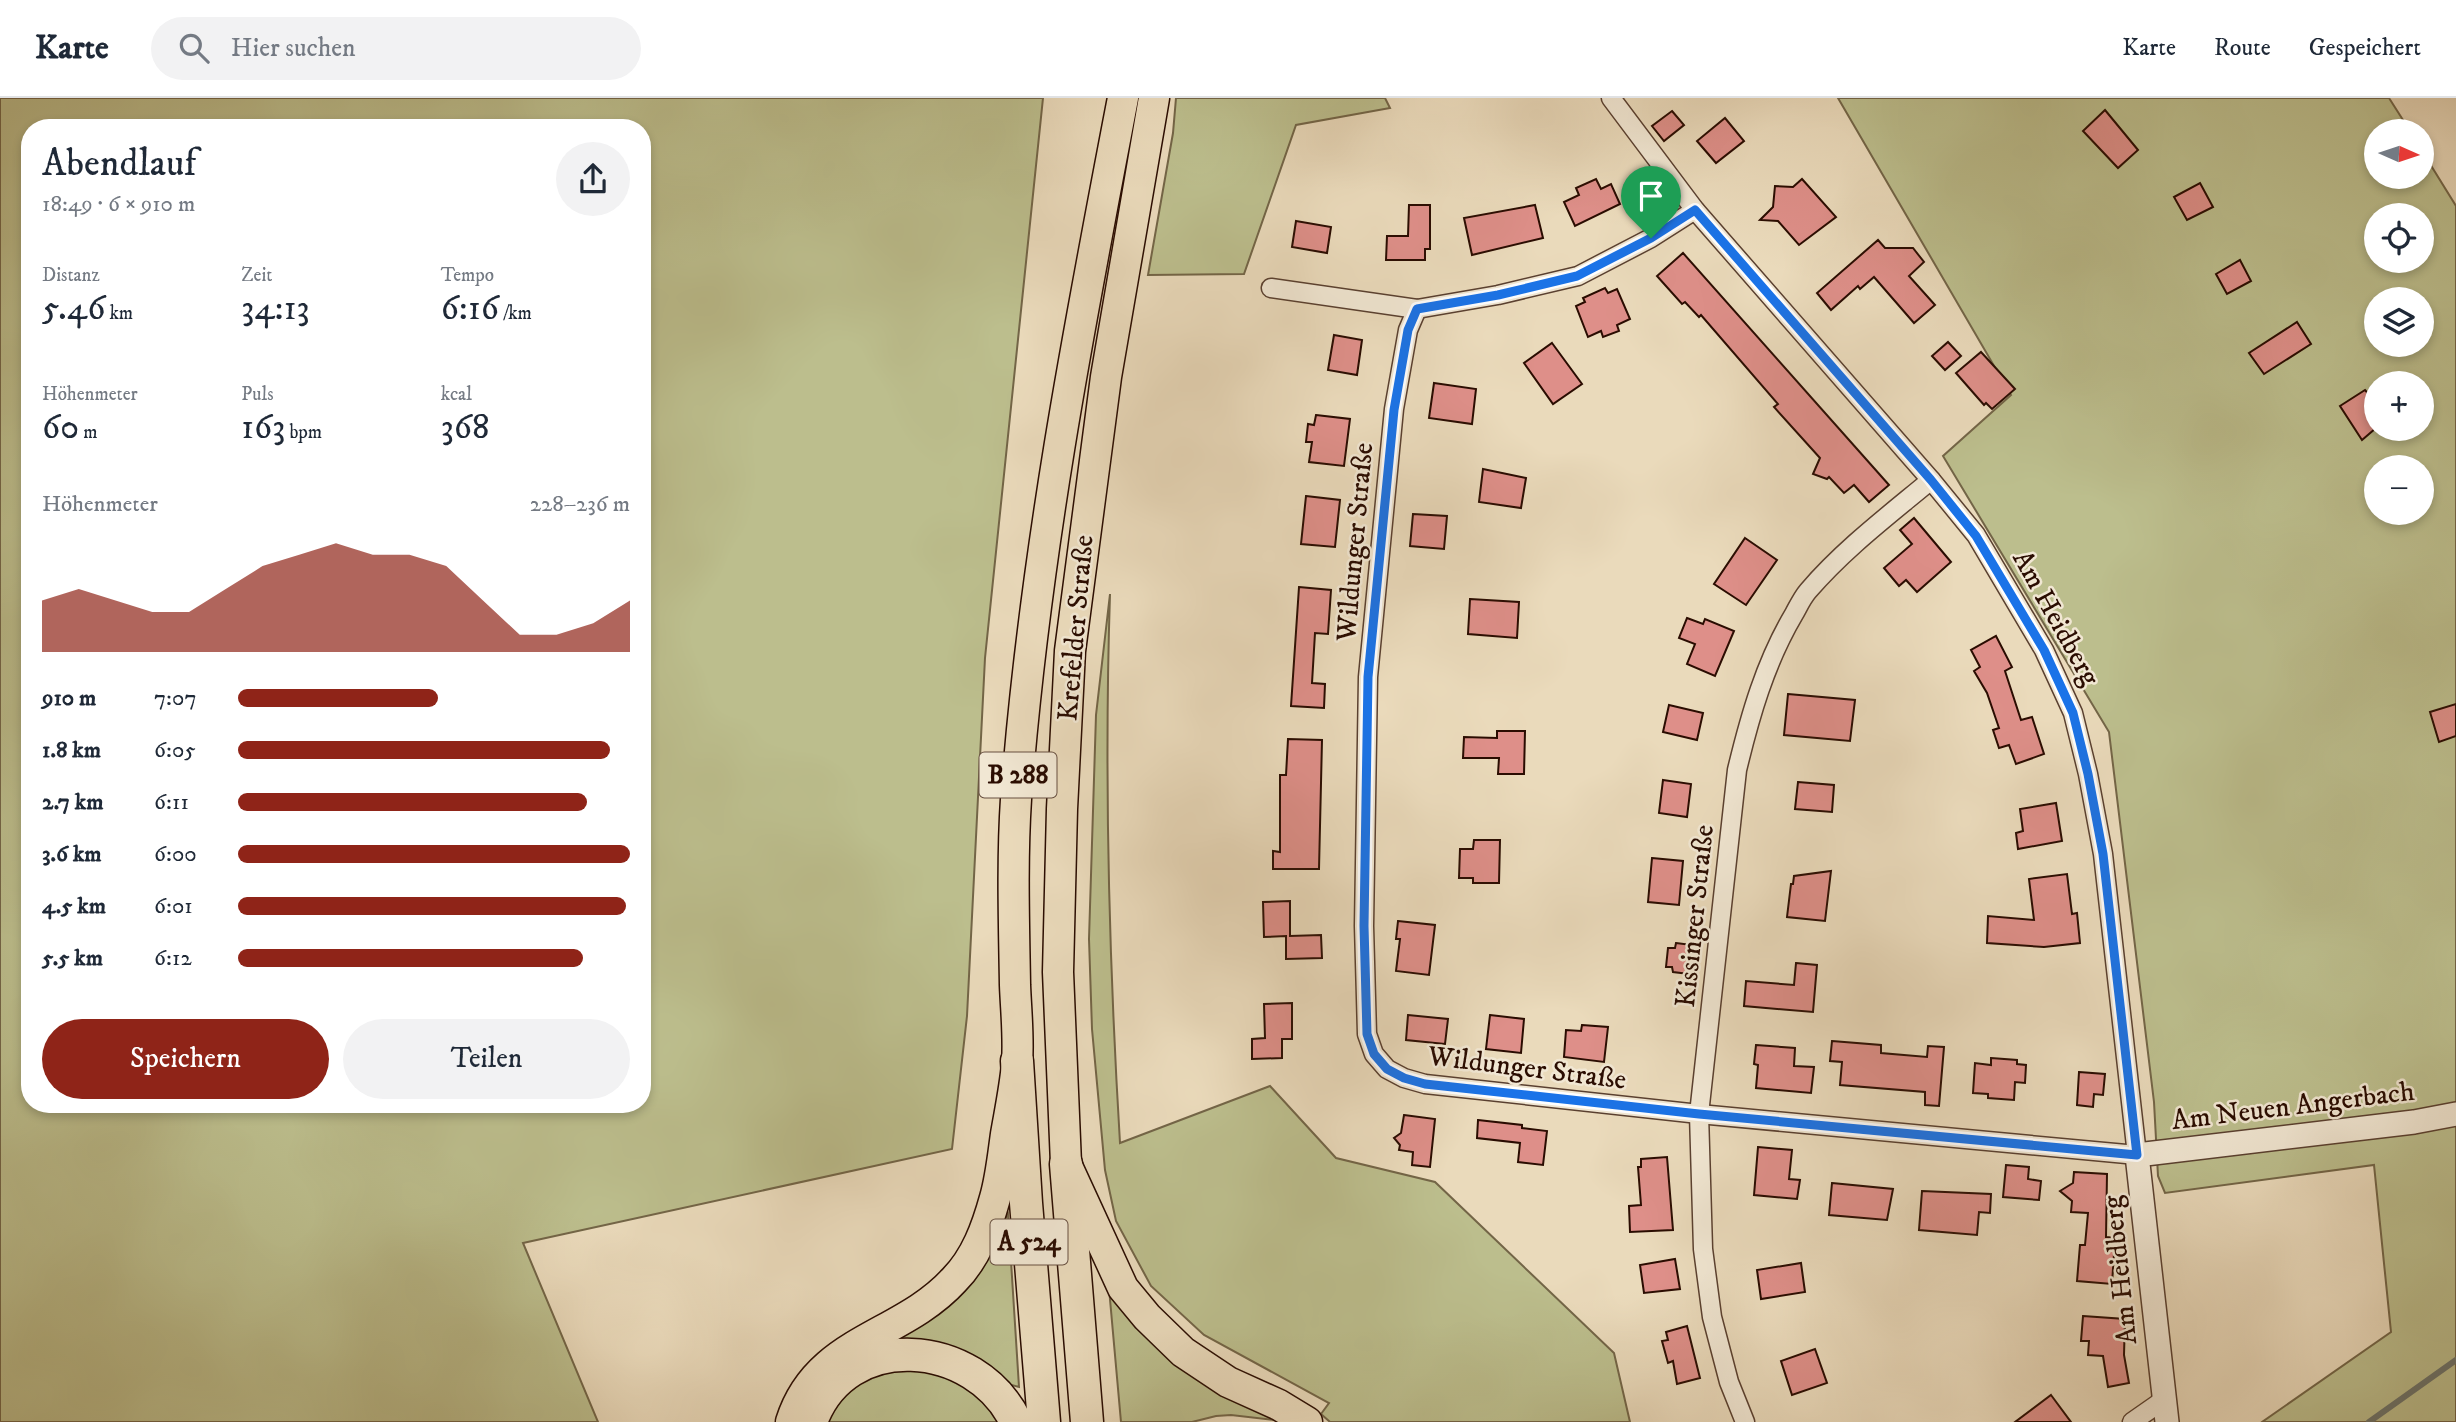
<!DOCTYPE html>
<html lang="de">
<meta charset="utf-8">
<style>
body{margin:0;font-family:"IM FELL DW Pica",serif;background:#f2f2f3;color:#1f2937;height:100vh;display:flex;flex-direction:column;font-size:26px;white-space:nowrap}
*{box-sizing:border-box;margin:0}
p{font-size:23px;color:#747a83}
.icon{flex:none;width:38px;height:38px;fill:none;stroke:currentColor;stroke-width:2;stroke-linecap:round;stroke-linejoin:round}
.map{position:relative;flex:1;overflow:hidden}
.details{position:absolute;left:21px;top:21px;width:630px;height:994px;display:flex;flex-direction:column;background:#fff;border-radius:28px;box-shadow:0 4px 10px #0003}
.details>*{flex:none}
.needle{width:46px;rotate:93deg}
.controls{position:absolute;left:2364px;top:21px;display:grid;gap:14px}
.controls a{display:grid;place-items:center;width:70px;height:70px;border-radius:50%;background:#fff;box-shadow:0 4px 10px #0003;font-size:35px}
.pin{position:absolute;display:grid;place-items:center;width:60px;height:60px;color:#fff;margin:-72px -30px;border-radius:50% 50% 50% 0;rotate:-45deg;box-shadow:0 0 7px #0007}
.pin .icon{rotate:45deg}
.round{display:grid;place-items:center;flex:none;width:74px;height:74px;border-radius:37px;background:#f2f2f3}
.summary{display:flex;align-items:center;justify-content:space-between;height:119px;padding:0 21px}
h1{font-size:38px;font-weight:600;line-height:52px}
.metrics{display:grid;grid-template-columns:repeat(3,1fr);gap:10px;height:119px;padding:7px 21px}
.metrics div{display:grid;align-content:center}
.metrics b{font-size:35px;font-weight:600}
.metrics small{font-size:19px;font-weight:400}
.metrics p{font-size:19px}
.chart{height:196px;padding:14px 21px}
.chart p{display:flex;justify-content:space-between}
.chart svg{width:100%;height:126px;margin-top:7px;fill:#8f2418;opacity:.7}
.cta{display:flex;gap:14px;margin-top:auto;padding:14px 21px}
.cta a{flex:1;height:80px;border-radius:42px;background:#8f2418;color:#fff;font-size:28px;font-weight:600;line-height:80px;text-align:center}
.cta a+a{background:#f2f2f3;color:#1f2937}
ul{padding:0 21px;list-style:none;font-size:23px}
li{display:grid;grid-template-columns:112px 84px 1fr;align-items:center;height:52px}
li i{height:18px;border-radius:9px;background:#8f2418}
header{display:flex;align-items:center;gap:42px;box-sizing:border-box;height:98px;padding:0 35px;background:#fff;border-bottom:2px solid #e0e1e3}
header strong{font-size:33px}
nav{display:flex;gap:38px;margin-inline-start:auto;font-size:24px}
.search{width:490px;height:63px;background:#f2f2f3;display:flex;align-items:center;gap:18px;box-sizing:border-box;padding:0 24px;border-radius:38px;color:#747a83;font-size:26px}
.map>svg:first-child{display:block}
</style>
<header>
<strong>Karte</strong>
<div class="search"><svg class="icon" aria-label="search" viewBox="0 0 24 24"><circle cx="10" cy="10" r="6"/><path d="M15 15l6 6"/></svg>Hier suchen</div>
<nav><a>Karte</a><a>Route</a><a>Gespeichert</a></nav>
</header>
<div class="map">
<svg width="2456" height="1324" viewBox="0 0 2456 1324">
<rect width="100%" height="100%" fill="#eadabb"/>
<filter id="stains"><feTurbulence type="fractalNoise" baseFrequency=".00286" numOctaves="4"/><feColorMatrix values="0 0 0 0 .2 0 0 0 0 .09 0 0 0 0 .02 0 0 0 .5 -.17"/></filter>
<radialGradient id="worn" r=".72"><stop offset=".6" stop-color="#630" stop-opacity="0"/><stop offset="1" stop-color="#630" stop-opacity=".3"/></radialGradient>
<g fill="#bcbe8d" stroke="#736547" stroke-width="2" fill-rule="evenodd">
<path d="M0,0H1043L985,560L967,918L952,1051L523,1145L598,1324H0ZM30,30H642V1006H30Z"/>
<path d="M1176,0H1385L1390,10L1296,27L1244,176L1148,177L1173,35Z"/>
<path d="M1838,0H2389L2410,33H2376V79H2422V53L2456,108V1324H2262L2391,1234L2374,1067L2165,1095L2158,1078L2154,1004L2109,634L1943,358L2011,297ZM2376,117H2422V163H2376ZM2376,201H2422V247H2376ZM2376,285H2422V331H2376ZM2376,369H2422V415H2376Z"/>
<path d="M1110,496C1104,679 1109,863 1120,1045L1270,988L1336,1060L1435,1084L1614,1255L1630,1324H1330L1321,1316L1329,1305L1204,1237L1151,1188L1116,1123L1105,1072L1092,931L1089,841L1096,617Z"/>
<path d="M1008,1116L1019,1289L879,1249L977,1168Z"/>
<path d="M1108,1179L1283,1323L1231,1317L1216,1318L1192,1324H1121Z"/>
<path d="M907,1267L942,1273L987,1303L1001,1324H820L856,1285Z"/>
</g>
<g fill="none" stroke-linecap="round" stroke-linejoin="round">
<path stroke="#6c746c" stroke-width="6" d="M2369,1324L2456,1262"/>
</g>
<g fill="#de8f89" stroke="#2a0c01" stroke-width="2">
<path d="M2105,12L2138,52L2118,70L2083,33Z"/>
<path d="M1672,13L1684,27L1664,43L1652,28Z"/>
<path d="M1725,20L1744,43L1716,65L1697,43Z"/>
<path d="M1596,81L1601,91L1611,86L1620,106L1575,128L1564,104L1579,97L1576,90Z"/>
<path d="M1802,81L1836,119L1799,147L1778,123L1760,122L1773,109L1775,88L1793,89Z"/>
<path d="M2200,85L2213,109L2187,122L2174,99Z"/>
<path d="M1409,107H1430V151H1425V162H1386L1387,138H1408Z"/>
<path d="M1535,107L1543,140L1472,157L1464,120Z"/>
<path d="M1296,123L1331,129L1327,155L1292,149Z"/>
<path d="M1878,142L1885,150H1913L1924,164L1909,178L1935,207L1914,225L1874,179L1860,191L1858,188L1831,212L1817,195Z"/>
<path d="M1683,155L1889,387L1869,404L1854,387L1844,395L1829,379L1827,381L1813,376L1820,360L1774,309L1778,306L1701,217L1699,219L1685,204L1682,206L1657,178Z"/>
<path d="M2240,162L2251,183L2227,196L2216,176Z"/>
<path d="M1605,190L1608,195L1617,191L1630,221L1617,227L1619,233L1603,239L1601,233L1588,239L1576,208L1585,204L1583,200Z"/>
<path d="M2297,224L2311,246L2264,276L2249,255Z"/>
<path d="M1334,237L1362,242L1357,277L1328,272Z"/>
<path d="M1948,244L1961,258L1945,272L1932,258Z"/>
<path d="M1552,245L1582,286L1553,306L1524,265Z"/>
<path d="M1981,254L2015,291L1992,311L1986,305L1984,307L1956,275Z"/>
<path d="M1434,285L1476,291L1472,326L1429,320Z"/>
<path d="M2365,292L2376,305V330L2362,342L2340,308Z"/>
<path d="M1316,317L1350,321L1344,368L1309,364L1312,344H1306L1308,326L1314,327Z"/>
<path d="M1483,371L1526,380L1521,410L1479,404Z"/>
<path d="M1306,398L1340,402L1335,449L1301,446Z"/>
<path d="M1413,416L1447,418L1444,451L1410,448Z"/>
<path d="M1914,420L1951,464L1917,494L1906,482L1899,488L1884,470L1912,446L1900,432Z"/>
<path d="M1745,440L1777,462L1746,507L1714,486Z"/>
<path d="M1299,489L1331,492L1328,536L1315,535L1312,585L1325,586L1324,610L1291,608Z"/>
<path d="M1470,501L1519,504L1517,540L1468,536Z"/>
<path d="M1687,520L1703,526L1705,521L1734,533L1715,578L1687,566L1695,546L1679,540Z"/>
<path d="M1996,538L2012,569L2005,573L2021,622L2032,619L2044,656L2016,666L2009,647L1999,650L1993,632L1999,630L1987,595L1974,573L1980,569L1971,552Z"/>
<path d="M1788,596L1855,602L1850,643L1784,637Z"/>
<path d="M2456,606V638L2439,644L2430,614Z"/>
<path d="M1669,607L1703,615L1697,642L1663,634Z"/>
<path d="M1497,633H1525L1524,676H1498L1499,660H1463L1464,639L1497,640Z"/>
<path d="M1288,641L1322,642L1319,771H1273V753L1280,754V677H1286Z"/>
<path d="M1663,682L1691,686L1687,719L1659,715Z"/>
<path d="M1798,684L1834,687L1832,714L1795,711Z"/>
<path d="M2056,705L2062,743L2018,751L2016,735L2023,733L2020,711Z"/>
<path d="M1474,742H1500L1499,785H1473V780H1459L1460,751H1473Z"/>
<path d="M1652,760L1683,763L1679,807L1648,804Z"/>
<path d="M1831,773L1825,823L1787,819L1791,786H1793L1794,778Z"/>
<path d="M2067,776L2072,816L2077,815L2080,845L2044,849L1987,845L1988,818L2034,822L2029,781Z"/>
<path d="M1290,803V838L1321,837L1322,860L1286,861V838L1264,839L1263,804Z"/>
<path d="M1398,823L1435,827L1429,877L1396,873L1400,841H1396Z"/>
<path d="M1676,845L1700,848L1697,877L1673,874L1672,869H1666L1668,850H1675Z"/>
<path d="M1796,865L1817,867L1813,914L1744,908L1746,883L1794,887Z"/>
<path d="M1292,905V941H1282V960L1252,961V941L1265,940L1264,906Z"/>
<path d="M1408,917L1448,921L1445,946L1406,942Z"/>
<path d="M1490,917L1524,921L1521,955L1486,951Z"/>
<path d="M1582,927L1608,929L1604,964L1564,959L1566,932L1581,933Z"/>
<path d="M1832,943L1881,947V955L1927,959L1928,948L1944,949L1939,1008L1925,1007V994L1840,987L1842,964L1830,963Z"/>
<path d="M1756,947L1795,950L1794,968L1814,969L1811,995L1756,990L1758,967L1754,966Z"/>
<path d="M1991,960L2017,962V966L2026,967L2025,985L2015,984L2014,1002L1988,1000V996L1973,995L1975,965L1991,967Z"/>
<path d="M2079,974L2105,976L2103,997L2094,996L2093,1009L2077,1007Z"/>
<path d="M1404,1017L1435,1021L1430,1069L1412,1067L1413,1054L1399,1052L1400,1047L1394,1040L1401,1035Z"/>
<path d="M1478,1022L1522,1027V1030L1547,1033L1543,1067L1518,1064L1520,1045L1477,1040Z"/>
<path d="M1758,1049L1792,1052L1789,1081L1800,1082L1797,1101L1754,1097Z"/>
<path d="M1667,1059L1673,1132L1630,1134L1629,1108L1641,1107L1638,1069H1641V1061Z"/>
<path d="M2006,1067L2029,1069L2028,1081L2041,1083L2039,1102L2003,1099Z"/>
<path d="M2074,1074L2107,1076L2106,1139L2115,1140L2112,1186L2077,1183L2080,1147H2085L2088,1115L2071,1114L2072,1103L2060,1093L2073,1085Z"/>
<path d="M1832,1085L1893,1091L1887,1122L1829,1117Z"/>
<path d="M1922,1093L1991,1096L1990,1115L1979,1114L1977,1137L1919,1132Z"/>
<path d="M1675,1161L1680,1191L1644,1195L1640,1167Z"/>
<path d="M1801,1165L1805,1194L1761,1201L1757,1172Z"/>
<path d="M2083,1218L2125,1221L2124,1257L2129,1285L2108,1289L2103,1258L2088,1257L2089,1243H2081Z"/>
<path d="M1687,1228L1700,1280L1677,1286L1673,1263L1668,1265L1662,1243L1668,1242L1666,1234Z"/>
<path d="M1815,1251L1827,1285L1792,1297L1781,1263Z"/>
<path d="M2051,1297L2071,1324H2015Z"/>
</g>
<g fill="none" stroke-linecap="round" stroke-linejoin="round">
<g stroke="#5a4030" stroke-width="21">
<g id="minor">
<path d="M1271,190L1417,211L1498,197L1578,178L1651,140L1695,112"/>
<path d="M1417,211L1408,232L1394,311L1368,579L1364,828L1367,936L1374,956L1387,971L1404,980L1425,986L1699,1016L2137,1057L2103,756L2088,676L2073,615L2044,552L1976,437L1931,382L1695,112L1611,0"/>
<path d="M1745,1324L1729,1284L1712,1219L1703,1151L1699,1016L1737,672C1750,618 1765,565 1794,516C1798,509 1802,500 1808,493C1844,451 1889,417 1931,382"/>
<path d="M2132,1324L2165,1301"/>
</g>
</g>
<g stroke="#5a4030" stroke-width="26">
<path id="tertiary" d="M2167,1324L2137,1057L2414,1024L2456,1016"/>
</g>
<g stroke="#2a0c01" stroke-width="33">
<g id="trunk">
<path d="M1154,0L1106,279L1070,553L1062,711L1058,874L1066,1066L1123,1190L1147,1219L1183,1254L1228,1284L1279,1307L1307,1324"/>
<path d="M791,1324C817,1241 901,1240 954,1182C976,1160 987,1129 995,1100C1001,1079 1003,1057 1006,1036C1010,1013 1015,989 1017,966C1019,940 1016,913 1015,887C1014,825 1012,762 1016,701C1034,463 1078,234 1123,0"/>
</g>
</g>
<g stroke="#2a0c01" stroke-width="35">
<g id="motorway">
<path d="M1017,963L1026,1105L1044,1324"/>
<path d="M1066,1066L1087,1324"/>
<path d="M811,1324C845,1229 976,1240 1016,1324"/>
</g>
</g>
<use href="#minor" stroke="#f1e7d3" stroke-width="18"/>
<use href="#tertiary" stroke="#f1e7d3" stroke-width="23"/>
<use href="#trunk" stroke="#eadabb" stroke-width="30"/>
<use href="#motorway" stroke="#eadabb" stroke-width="32"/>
</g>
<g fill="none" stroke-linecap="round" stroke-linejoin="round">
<g stroke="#fff" stroke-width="14">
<path id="route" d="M1695,112L1931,382L1976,438L2044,552L2073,615L2088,676L2103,756L2137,1057L1699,1016L1425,986L1404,980L1387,971L1374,956L1367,936L1364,828L1368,579L1394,312L1408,232L1417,211L1498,197L1577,178L1651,140Z"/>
</g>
<use href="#route" stroke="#1a73e8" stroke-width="9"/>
</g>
<g text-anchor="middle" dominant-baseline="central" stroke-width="5" stroke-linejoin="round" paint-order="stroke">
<g fill="#f1e7d3" stroke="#664e40" stroke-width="2">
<rect x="979.5" y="654.5" width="77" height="45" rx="5"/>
<rect x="990.5" y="1121.5" width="77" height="45" rx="5"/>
</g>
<g font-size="26" font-weight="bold" fill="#2a0c01">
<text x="1018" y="677">B 288</text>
<text x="1029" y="1144">A 524</text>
</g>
<g font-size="28" fill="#2a0c01" stroke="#f1e7d3">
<text transform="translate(1355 444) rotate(-85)">Wildunger Straße</text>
<text transform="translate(2056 520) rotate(61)">Am Heidberg</text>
<text transform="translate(1076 530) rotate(-85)">Krefelder Straße</text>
<text transform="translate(1695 818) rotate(-84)">Kissinger Straße</text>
<text transform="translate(1527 970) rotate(7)">Wildunger Straße</text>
<text transform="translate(2293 1008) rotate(-7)">Am Neuen Angerbach</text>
<text transform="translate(2120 1172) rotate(-96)">Am Heidberg</text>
</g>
</g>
<rect width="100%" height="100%" filter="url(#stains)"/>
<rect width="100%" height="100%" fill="url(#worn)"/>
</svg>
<div class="controls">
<a><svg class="needle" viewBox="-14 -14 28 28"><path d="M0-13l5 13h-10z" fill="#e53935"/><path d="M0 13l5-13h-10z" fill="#747a83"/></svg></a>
<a><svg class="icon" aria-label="locate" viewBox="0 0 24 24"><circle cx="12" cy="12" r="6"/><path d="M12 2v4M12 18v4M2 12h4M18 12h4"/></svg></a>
<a><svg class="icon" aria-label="layers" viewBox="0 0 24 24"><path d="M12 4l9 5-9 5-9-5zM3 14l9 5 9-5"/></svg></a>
<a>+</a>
<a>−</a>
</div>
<div class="pin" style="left:1651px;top:140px;background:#1e9e55"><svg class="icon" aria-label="arrive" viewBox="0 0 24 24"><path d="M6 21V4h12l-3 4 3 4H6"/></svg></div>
<section class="details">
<div class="summary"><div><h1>Abendlauf</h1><p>18:49 · 6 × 910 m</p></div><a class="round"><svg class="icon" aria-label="share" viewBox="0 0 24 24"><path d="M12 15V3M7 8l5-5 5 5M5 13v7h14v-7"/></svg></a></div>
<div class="metrics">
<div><p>Distanz</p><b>5.46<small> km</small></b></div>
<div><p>Zeit</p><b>34:13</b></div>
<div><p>Tempo</p><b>6:16<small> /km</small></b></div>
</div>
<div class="metrics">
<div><p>Höhenmeter</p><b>60<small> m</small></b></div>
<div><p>Puls</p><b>163<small> bpm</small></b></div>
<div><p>kcal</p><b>368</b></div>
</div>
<div class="chart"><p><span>Höhenmeter</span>228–236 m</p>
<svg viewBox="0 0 160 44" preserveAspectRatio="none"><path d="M0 44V26L10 22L20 26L30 30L40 30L50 22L60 14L70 10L80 6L90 10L100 10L110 14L120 26L130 38L140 38L150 34L160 26V44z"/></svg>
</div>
<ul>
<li><b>910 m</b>7:07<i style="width:51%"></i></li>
<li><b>1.8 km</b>6:05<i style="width:95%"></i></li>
<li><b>2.7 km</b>6:11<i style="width:89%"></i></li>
<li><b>3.6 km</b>6:00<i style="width:100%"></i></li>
<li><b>4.5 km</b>6:01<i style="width:99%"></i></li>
<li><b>5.5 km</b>6:12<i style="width:88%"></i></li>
</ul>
<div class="cta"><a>Speichern</a><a>Teilen</a></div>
</section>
</div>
